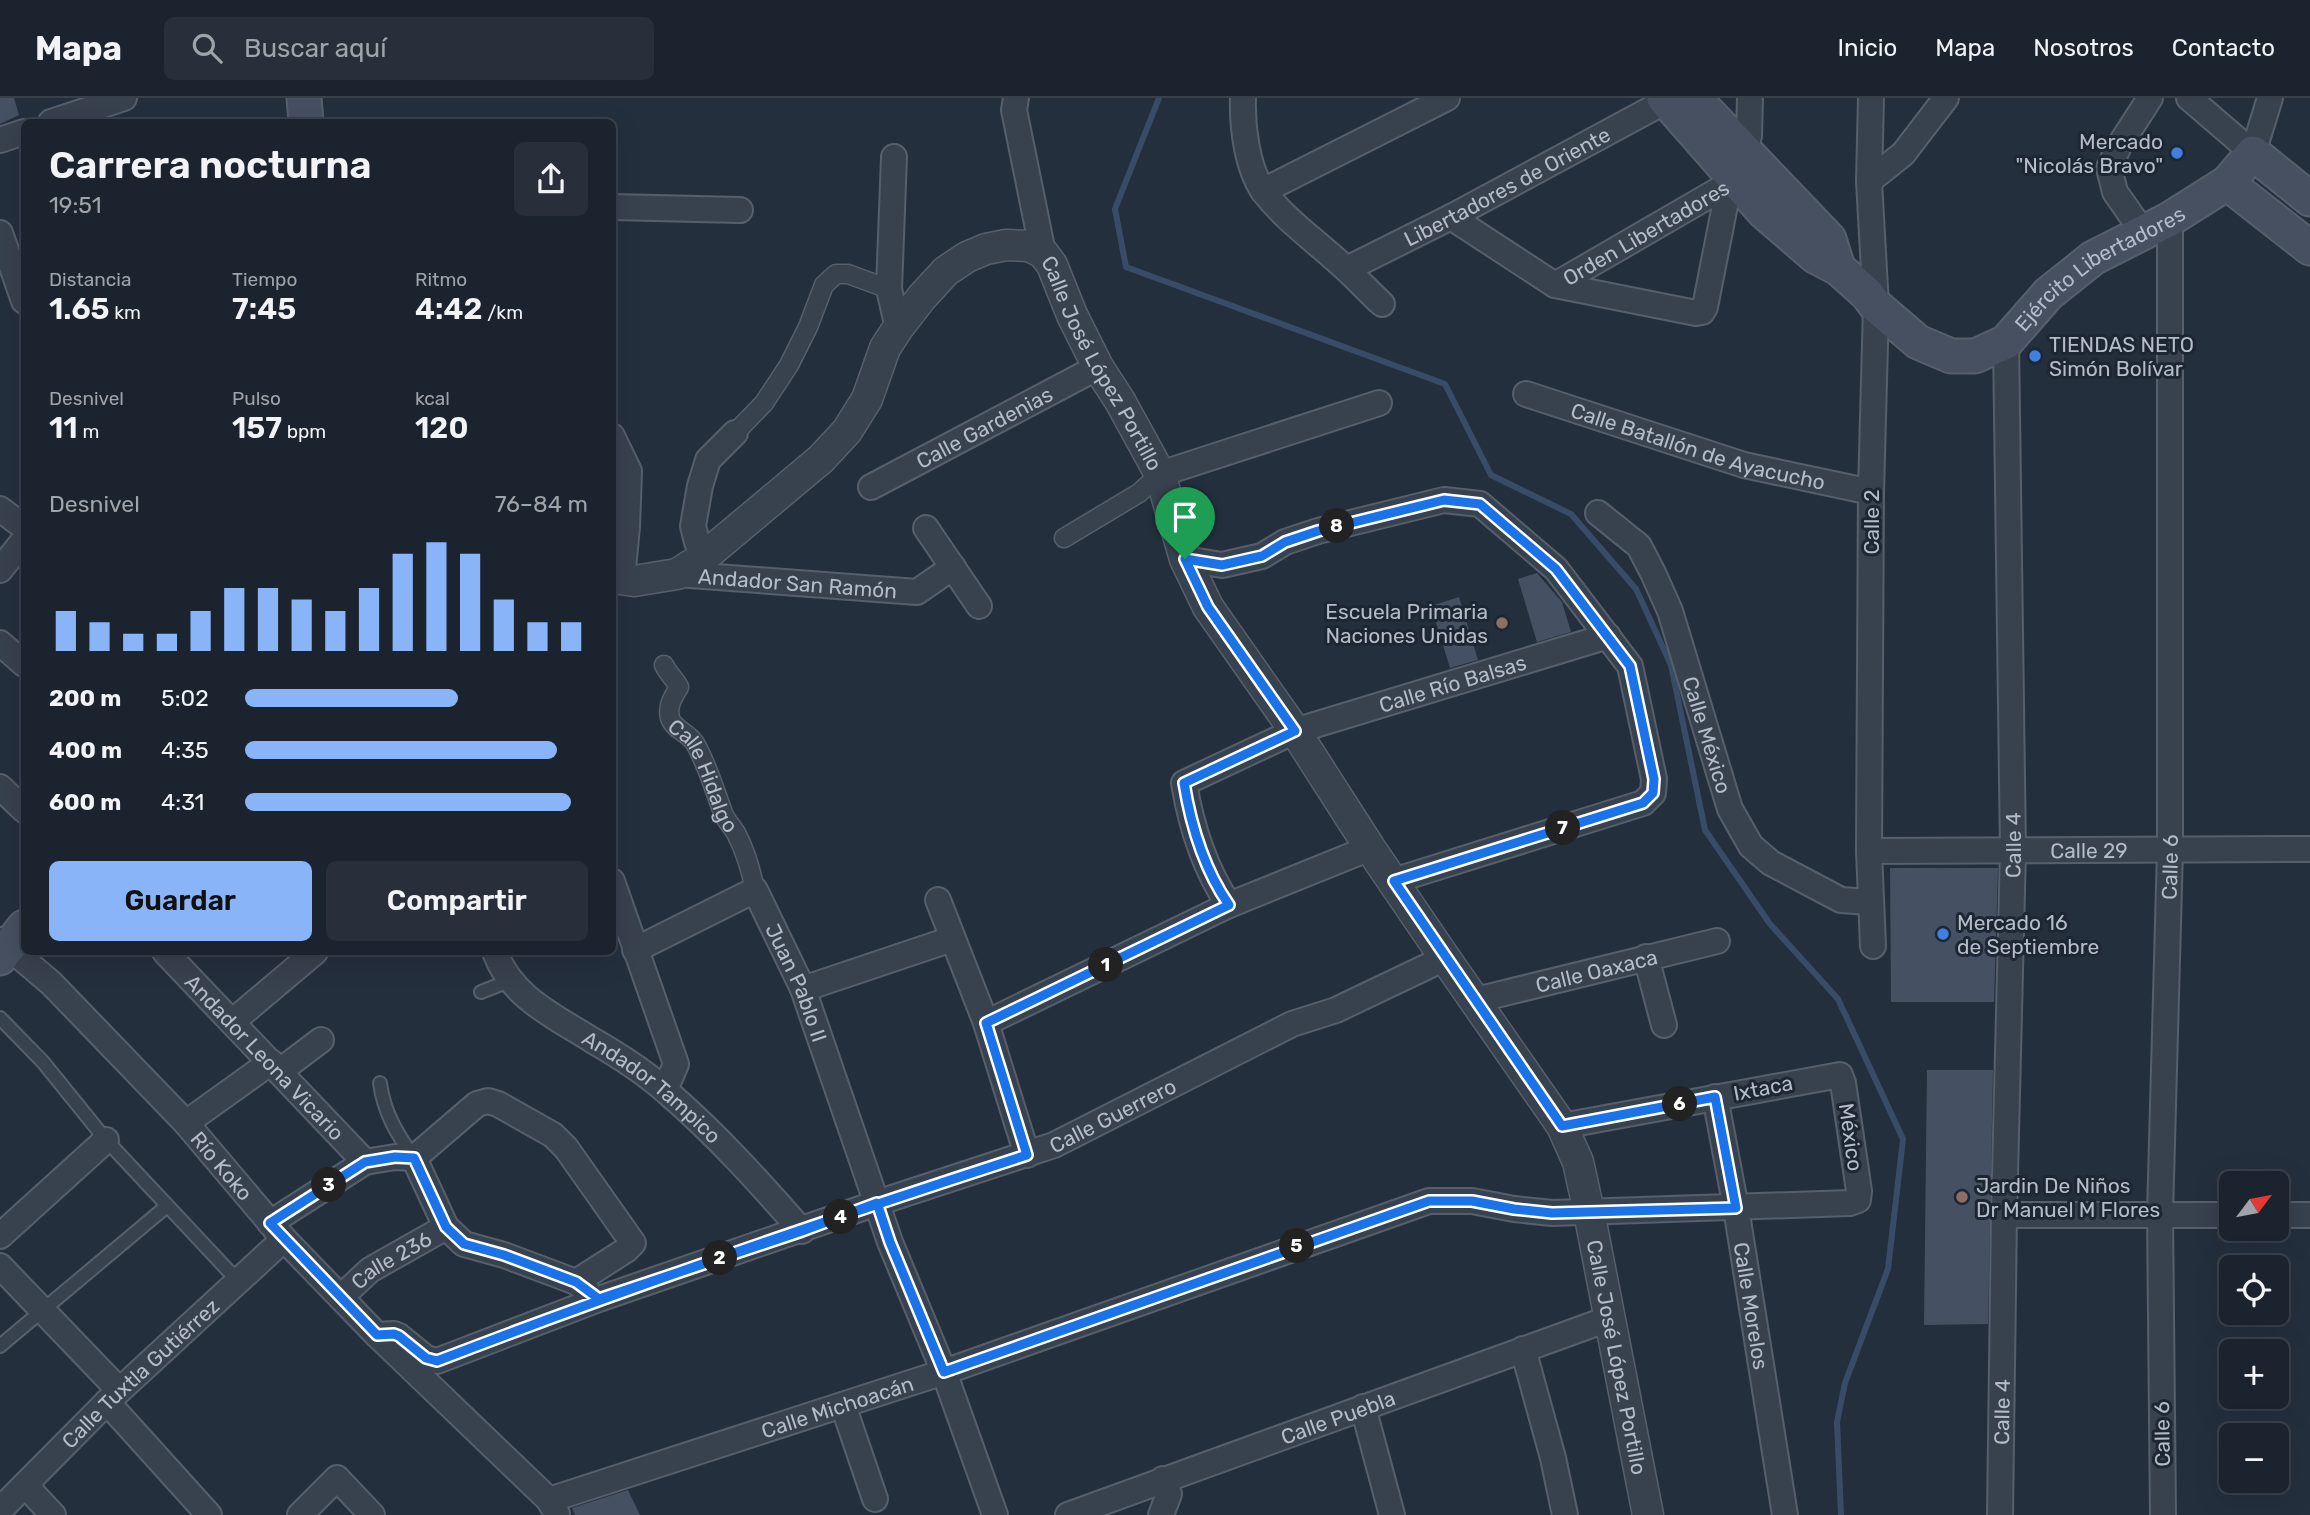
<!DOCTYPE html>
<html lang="es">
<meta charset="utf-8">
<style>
body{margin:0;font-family:Rubik,sans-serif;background:#282f3a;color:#f1f3f6;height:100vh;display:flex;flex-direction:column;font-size:26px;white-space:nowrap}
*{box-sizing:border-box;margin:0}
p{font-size:23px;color:#a0a4aa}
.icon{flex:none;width:38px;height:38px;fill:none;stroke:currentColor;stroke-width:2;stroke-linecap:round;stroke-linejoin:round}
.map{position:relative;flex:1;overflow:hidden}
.drawer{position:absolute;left:21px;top:21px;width:595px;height:836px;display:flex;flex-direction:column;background:#1b232e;border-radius:10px;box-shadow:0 7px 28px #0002,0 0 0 2px #39404a}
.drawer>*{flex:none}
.needle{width:46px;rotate:58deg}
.buttons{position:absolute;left:2219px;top:1073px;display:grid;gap:14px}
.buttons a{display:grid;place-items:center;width:70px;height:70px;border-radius:10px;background:#1b232e;box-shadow:0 7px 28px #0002,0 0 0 2px #39404a;font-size:35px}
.pin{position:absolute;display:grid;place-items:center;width:60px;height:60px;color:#fff;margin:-72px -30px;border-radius:50% 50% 50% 0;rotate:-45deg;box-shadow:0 0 7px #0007}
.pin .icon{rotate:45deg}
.km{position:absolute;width:35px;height:35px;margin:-18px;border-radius:50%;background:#222;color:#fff;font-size:19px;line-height:35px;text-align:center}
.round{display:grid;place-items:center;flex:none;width:74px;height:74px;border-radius:10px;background:#282f3a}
.headline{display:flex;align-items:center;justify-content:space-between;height:119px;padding:0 28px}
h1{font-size:38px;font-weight:600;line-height:52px}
.metrics{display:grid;grid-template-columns:repeat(3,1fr);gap:10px;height:119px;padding:7px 28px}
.metrics div{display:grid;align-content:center}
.metrics b{font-size:30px;font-weight:600}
.metrics small{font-size:19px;font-weight:400}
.metrics p{font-size:19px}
.chart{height:196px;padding:14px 28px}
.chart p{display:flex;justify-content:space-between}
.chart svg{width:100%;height:126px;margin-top:7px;stroke:#8ab4f8;stroke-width:6}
.button{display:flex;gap:14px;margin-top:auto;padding:14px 28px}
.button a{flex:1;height:80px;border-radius:10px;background:#8ab4f8;color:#111;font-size:28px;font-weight:600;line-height:80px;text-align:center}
.button a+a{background:#282f3a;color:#f1f3f6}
ul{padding:0 28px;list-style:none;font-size:23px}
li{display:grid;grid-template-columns:112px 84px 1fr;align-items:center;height:52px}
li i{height:18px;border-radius:9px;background:#8ab4f8}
header{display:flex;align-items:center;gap:42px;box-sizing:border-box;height:98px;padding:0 35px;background:#1b232e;border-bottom:2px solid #39404a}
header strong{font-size:33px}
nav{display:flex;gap:38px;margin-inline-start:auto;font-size:24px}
.search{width:490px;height:63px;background:#282f3a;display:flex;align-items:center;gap:18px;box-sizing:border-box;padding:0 24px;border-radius:10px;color:#a0a4aa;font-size:26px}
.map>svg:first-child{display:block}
</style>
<header>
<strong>Mapa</strong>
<div class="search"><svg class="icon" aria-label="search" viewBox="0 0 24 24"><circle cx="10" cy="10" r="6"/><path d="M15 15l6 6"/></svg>Buscar aquí</div>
<nav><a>Inicio</a><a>Mapa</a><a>Nosotros</a><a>Contacto</a></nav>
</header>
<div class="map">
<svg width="2310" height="1417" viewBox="0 0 2310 1417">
<rect width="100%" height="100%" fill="#242f3e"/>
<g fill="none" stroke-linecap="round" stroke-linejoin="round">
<path stroke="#394c67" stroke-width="6" d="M1159,0L1115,111L1126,169L1445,286L1491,377L1571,416L1636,491L1671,567L1705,732L1770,826L1838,901L1903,1041L1888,1171L1845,1285L1837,1324L1841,1417"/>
</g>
<g fill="#455162">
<path d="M0,0H14L19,17L0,26Z"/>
<path d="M1537,475L1562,504L1571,534L1537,544L1518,481Z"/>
<path d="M1459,499L1478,562L1450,570L1431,508Z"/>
<path d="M1890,770H1998L1994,904H1891Z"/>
<path d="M1927,972H1993L1988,1226L1924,1227Z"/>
<path d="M628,1392L640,1417H575L572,1410Z"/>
</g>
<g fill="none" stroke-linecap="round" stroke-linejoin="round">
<g stroke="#565f6c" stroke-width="16">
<g id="service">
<path d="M481,894L509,883"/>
<path d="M0,920L43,964L106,1042L238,1183"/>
<path d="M380,985C384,1015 397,1036 414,1060"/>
<path d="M0,1248L167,1108"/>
</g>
</g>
<g stroke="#565f6c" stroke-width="21">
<g id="pedestrian">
<path d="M735,335L764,305L789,267L808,229L824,187L836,176H848L889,191"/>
<path d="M1064,440L1139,395L1160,376"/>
<path id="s1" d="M664,567C669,577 675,581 679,589C673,599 667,608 670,620C674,632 690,635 696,647C707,667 714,690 722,712C724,721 732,728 736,735C746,754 751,772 755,792"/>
</g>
</g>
<g stroke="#565f6c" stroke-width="28">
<g id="minor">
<path d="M1016,0L1014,12L1043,155"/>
<path d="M1243,0C1242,28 1247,71 1264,94C1287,124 1320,146 1347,172C1359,183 1370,195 1382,206"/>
<path d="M1871,0L1869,83L1876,208L1871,394L1869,753L1873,848"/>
<path d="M2189,0L2253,55L2270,0"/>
<path d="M51,24L124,0"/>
<path d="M0,42L24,34"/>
<path d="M1745,53L1749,38L1750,0"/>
<path d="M894,59L889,191L898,230"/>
<path d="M1869,83L1903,56L1946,0"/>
<path d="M1263,93L1447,0"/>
<path d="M612,109L740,112"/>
<path d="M1451,119L1555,187L1696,215L1702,214L1705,209L1729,87"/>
<path d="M2143,134L2115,94L2109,70L2119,48L2150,0"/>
<path d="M0,135L24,203"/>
<path id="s2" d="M1347,171L1451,119L1666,3"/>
<path id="s3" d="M1555,187L1736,82"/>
<path id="s4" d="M1526,296L1744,367L1871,394"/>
<path d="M612,338L629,373L627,429L622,482"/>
<path d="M1160,376L1379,305"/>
<path id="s5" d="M871,389L1098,269"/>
<path d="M0,411L24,429"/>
<path id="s6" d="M1598,415L1639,448L1653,475L1670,513L1730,711L1751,748L1771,765L1841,802L1870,804"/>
<path d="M926,430L979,508"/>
<path d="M704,459L697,444L693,428L700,388L708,362L735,335"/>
<path d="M1185,461L1222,467L1262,458L1285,444L1318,433L1444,402L1480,406L1556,471L1630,568L1654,681L1653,695L1643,705L1393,783"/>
<path d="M0,472L24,442"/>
<path id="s7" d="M677,476L917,494L953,469"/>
<path d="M0,545L24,566"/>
<path d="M0,689L24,712"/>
<path id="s8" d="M1869,753L2310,751"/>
<path d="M612,783L676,966L665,992"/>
<path d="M938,802L986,925L1027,1057"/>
<path id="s9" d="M1229,807C1205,771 1191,728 1184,685L1295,633L1608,538"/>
<path id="s10" d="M0,842L51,885L186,1025L284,1141L377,1237L549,1402L557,1416"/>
<path id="s11" d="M635,852L755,792L803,891L890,1144L944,1274L995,1417"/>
<path id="s12" d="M165,854L365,1064"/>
<path id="s13" d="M495,854C511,899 554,918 592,942C618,957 645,974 667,994C716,1036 759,1084 802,1133"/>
<path d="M1646,859L1664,927"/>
<path d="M803,891L952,841"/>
<path id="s14" d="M1476,902L1717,843"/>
<path d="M232,924L315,854"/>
<path d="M986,925L1229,807L1370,750"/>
<path d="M280,973L321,942"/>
<path id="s15" d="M1715,999L1736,1110L1785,1417"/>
<path d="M186,1025L271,964"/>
<path d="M414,1060L446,1129L464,1146L504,1157L576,1184L587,1193"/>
<path d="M2004,1117H2231"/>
<path d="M2277,1117H2310"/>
<path d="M270,1125L365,1064L395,1059L414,1060L477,1006L488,1003L498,1006L553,1037L566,1050L633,1145L626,1152L576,1184"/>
<path d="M0,1138L106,1042"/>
<path d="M0,1168L119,1292"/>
<path id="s16" d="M341,1199L370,1172L446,1129"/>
<path id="s17" d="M377,1237L394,1236L399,1238L426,1260L437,1263L599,1201L877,1105L1054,1047L1292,926L1336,912L1445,860"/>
<path d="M1523,1251L1553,1360L1565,1417"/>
<path d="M107,1304L209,1417"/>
<path d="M843,1307L875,1401"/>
<path d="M1363,1309L1392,1417"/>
<path d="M25,1387L53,1417"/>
<path id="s18" d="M549,1402L944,1274L1429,1103H1472L1514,1111L1552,1115L1850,1105L1858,1102L1859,1093L1843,985L1840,977L1562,1028"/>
<path id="s19" d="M0,1412L107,1304L284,1141"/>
<path d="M300,1417L337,1380L372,1417"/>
<path id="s20" d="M1068,1417L1608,1221"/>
<path d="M1161,1417L1169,1396L1163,1381"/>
<path id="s21" d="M2000,1417L2004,1117L2013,752L2006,244"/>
<path id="s22" d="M2163,1417L2160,1117L2170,752V121"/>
</g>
</g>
<g stroke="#565f6c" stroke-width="33">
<g id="tertiary">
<path id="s23" d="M612,480L634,483L677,476L704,459L821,361L847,333L867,301L885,250L898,230L922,199L946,173L967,159L986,151L1006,147L1029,148L1043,155L1052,167L1072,217L1098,269L1120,303L1160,376L1185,461L1208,509L1295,633L1370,750L1445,860L1562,1028L1578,1064L1589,1114L1648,1417"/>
</g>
</g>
<g stroke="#565f6c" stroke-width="37">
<g id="secondary">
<path d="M304,0L306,24"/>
<path id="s24" d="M1664,0L1764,114L1815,158L1838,170L1867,196L1876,208L1918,244L1951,258H1975L2006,244L2048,196L2093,160L2170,121L2227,85L2253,55L2310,101"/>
<path d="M1694,0L1829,141L1838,170"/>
<path d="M2227,85L2310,150"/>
<path d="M0,860L24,829"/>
</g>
</g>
<use href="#service" stroke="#38414e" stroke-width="12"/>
<use href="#pedestrian" stroke="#38414e" stroke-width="18"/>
<use href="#minor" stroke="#38414e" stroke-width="24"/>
<use href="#tertiary" stroke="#38414e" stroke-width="30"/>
<use href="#secondary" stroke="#465061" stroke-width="33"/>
</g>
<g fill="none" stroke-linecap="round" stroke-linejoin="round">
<g stroke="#fff" stroke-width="14">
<path id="route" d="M1185,461L1208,509L1295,633L1184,685C1191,728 1204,771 1229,807L986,925L1027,1057C829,1121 632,1188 437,1263L426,1260L399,1238L394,1236L377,1237L270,1125L365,1064L395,1059L414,1060L446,1129L464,1146L504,1157L576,1184L599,1201L802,1133L877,1105L890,1144L944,1274L1429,1103H1472L1514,1111L1552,1115L1736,1110L1715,999L1562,1028L1394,783L1643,705L1653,695L1654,681L1630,568L1556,471L1480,406L1444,402L1318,433L1285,444L1262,458L1222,467L1185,461"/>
</g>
<use href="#route" stroke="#1a73e8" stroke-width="9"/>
</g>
<g fill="#3f7fe0" stroke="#1d2633" stroke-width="2.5">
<circle cx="2177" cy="55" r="7"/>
<circle cx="2035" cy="258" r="7"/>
<circle cx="1943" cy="836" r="7"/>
</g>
<g fill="#8d6e63" stroke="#1d2633" stroke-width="2.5">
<circle cx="1502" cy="525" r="7"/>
<circle cx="1962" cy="1099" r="7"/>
</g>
<g text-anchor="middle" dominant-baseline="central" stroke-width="6" stroke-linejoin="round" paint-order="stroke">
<g font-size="21" fill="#b4bcc9" stroke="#1d2633" text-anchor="start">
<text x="2163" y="43" text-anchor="end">Mercado<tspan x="2163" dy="24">"Nicolás Bravo"</tspan></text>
<text x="2049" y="246">TIENDAS NETO<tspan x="2049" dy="24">Simón Bolívar</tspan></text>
<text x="1488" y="513" text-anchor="end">Escuela Primaria<tspan x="1488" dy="24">Naciones Unidas</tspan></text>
<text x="1957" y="824">Mercado 16<tspan x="1957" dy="24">de Septiembre</tspan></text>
<text x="1976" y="1087">Jardin De Niños<tspan x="1976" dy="24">Dr Manuel M Flores</tspan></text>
</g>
<g font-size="21" fill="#b4bcc9" stroke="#1d2633">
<text stroke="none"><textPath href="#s2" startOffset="180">Libertadores de Oriente</textPath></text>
<text stroke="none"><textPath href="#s3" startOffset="105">Orden Libertadores</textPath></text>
<text stroke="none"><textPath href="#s24" startOffset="569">Ejército Libertadores</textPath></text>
<text stroke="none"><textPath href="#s23" startOffset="709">Calle José López Portillo</textPath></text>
<text stroke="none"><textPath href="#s5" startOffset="128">Calle Gardenias</textPath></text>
<text stroke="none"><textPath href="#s4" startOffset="180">Calle Batallón de Ayacucho</textPath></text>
<text transform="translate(1871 424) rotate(-90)">Calle 2</text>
<text stroke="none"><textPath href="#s7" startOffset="121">Andador San Ramón</textPath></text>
<text stroke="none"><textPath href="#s9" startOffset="418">Calle Río Balsas</textPath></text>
<text stroke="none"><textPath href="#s6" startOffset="254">Calle México</textPath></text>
<text stroke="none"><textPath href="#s1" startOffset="128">Calle Hidalgo</textPath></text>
<text stroke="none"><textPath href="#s21" startOffset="670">Calle 4</textPath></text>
<text stroke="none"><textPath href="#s8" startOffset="220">Calle 29</textPath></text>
<text stroke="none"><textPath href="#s22" startOffset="648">Calle 6</textPath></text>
<text stroke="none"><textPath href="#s14" startOffset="124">Calle Oaxaca</textPath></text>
<text stroke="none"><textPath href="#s11" startOffset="236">Juan Pablo II</textPath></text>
<text stroke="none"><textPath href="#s12" startOffset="145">Andador Leona Vicario</textPath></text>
<text stroke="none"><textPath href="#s13" startOffset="210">Andador Tampico</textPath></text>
<text transform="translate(1763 990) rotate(-11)">Ixtaca</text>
<text stroke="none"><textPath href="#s17" startOffset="788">Calle Guerrero</textPath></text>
<text transform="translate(1851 1039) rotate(82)">México</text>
<text stroke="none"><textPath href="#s10" startOffset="317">Río Koko</textPath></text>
<text stroke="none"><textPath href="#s16" startOffset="63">Calle 236</textPath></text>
<text stroke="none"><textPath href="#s15" startOffset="212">Calle Morelos</textPath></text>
<text stroke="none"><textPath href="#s23" startOffset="1843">Calle José López Portillo</textPath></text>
<text stroke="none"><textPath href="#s19" startOffset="196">Calle Tuxtla Gutiérrez</textPath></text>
<text stroke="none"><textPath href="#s18" startOffset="303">Calle Michoacán</textPath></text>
<text stroke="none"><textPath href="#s21" startOffset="103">Calle 4</textPath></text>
<text stroke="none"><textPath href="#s20" startOffset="287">Calle Puebla</textPath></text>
<text transform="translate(2162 1336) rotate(-91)">Calle 6</text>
</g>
</g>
</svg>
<div class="buttons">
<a><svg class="needle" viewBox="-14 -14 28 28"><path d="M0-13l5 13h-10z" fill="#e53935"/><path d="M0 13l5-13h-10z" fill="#a0a4aa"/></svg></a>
<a><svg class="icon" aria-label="locate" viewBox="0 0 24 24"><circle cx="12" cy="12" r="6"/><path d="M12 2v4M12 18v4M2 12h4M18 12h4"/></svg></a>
<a>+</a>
<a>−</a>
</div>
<div class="pin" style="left:1185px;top:461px;background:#1e9e55"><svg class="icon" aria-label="arrive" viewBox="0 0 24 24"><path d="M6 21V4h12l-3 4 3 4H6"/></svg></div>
<b class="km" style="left:1106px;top:867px">1</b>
<b class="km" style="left:720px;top:1160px">2</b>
<b class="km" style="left:329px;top:1087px">3</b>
<b class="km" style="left:841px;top:1119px">4</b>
<b class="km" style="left:1297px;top:1148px">5</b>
<b class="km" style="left:1680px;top:1006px">6</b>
<b class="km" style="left:1563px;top:730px">7</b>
<b class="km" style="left:1337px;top:428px">8</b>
<section class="drawer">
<div class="headline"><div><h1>Carrera nocturna</h1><p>19:51</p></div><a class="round"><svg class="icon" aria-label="share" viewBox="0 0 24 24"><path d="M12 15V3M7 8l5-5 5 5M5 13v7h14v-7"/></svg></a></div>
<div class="metrics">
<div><p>Distancia</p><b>1.65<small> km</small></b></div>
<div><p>Tiempo</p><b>7:45</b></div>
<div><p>Ritmo</p><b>4:42<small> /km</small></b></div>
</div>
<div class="metrics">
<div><p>Desnivel</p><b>11<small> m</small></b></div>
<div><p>Pulso</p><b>157<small> bpm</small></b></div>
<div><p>kcal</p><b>120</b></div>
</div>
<div class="chart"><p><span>Desnivel</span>76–84 m</p>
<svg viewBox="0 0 160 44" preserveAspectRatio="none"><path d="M5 44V30M15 44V34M25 44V38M35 44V38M45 44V30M55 44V22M65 44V22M75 44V26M85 44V30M95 44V22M105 44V10M115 44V6M125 44V10M135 44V26M145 44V34M155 44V34"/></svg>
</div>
<ul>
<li><b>200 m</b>5:02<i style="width:62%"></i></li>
<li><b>400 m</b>4:35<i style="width:91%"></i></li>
<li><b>600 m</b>4:31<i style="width:95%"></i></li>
</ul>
<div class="button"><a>Guardar</a><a>Compartir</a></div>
</section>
</div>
